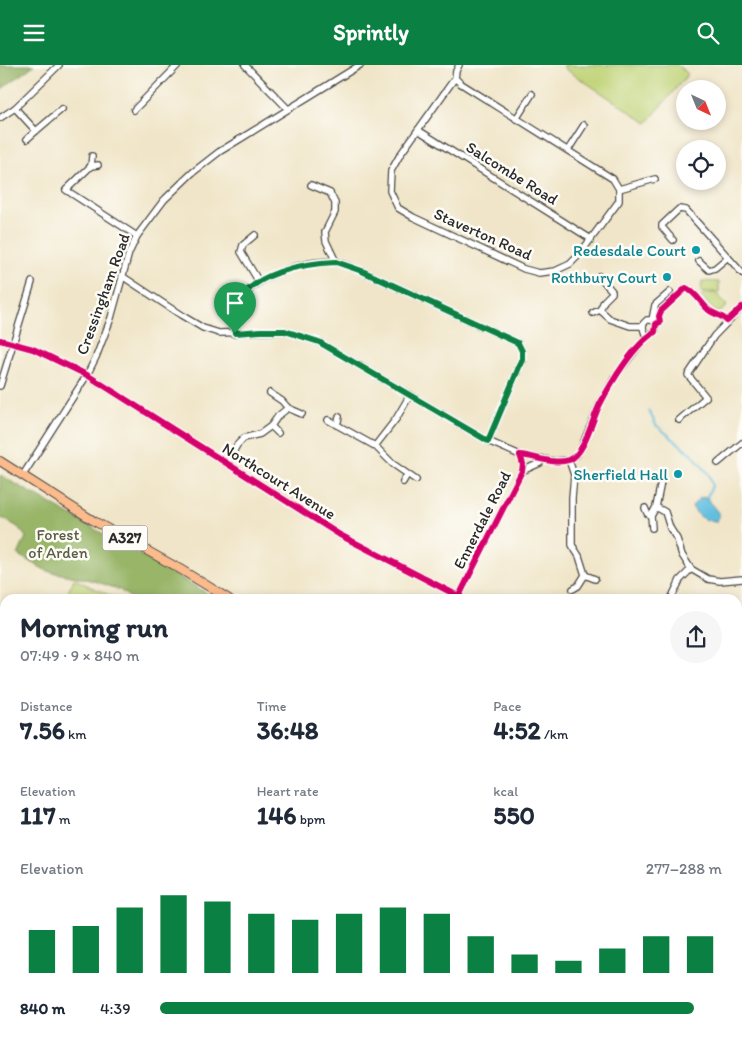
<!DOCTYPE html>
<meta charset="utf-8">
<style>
body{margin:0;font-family:Itim,sans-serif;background:#f6f6f7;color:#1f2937;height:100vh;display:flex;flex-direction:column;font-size:19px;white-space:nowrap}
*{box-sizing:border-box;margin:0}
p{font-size:16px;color:#747a83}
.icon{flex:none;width:28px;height:28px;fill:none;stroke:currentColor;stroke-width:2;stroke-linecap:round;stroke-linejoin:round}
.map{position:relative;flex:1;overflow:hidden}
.drawer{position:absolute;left:0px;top:529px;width:742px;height:444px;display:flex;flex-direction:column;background:#fff;border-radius:15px 15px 0 0;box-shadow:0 2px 8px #0003}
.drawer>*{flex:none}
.needle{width:32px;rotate:137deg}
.controls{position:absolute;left:676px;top:15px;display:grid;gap:10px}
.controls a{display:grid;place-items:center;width:50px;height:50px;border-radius:50%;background:#fff;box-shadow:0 2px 8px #0003;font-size:25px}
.pin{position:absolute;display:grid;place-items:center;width:42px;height:42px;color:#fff;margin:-51px -21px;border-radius:50% 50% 50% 0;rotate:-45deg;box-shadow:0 0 5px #0007}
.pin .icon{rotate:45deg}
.round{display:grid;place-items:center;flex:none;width:52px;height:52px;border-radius:26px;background:#f6f6f7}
.headline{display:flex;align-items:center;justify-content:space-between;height:85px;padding:0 20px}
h1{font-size:28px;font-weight:700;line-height:38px}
.stats{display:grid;grid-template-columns:repeat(3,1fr);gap:8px;height:85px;padding:5px 20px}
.stats div{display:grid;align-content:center}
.stats b{font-size:25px;font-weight:700}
.stats small{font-size:14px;font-weight:400}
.stats p{font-size:14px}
.chart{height:140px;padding:10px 20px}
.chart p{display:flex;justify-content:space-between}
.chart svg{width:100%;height:90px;margin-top:5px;stroke:#0b8043;stroke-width:6}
ul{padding:0 20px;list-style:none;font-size:16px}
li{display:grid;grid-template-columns:80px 60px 1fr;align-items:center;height:38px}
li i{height:12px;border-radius:6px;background:#0b8043}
header{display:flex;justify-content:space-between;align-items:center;height:65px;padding:0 20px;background:#0b8043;color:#fff;font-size:22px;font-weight:700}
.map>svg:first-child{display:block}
</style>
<header><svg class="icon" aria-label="menu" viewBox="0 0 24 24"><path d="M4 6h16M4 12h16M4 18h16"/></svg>Sprintly<svg class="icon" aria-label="search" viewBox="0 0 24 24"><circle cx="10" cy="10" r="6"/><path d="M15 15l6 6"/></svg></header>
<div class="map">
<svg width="742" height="972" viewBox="0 0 742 972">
<rect width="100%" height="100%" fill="#fdfcf7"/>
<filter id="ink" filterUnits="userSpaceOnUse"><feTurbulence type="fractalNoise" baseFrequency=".02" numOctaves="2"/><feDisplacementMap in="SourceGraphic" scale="10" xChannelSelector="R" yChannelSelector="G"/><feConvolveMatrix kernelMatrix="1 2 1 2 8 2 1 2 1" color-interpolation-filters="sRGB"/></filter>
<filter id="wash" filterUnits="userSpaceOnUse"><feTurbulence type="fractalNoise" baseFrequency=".0096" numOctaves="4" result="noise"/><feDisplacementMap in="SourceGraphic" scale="20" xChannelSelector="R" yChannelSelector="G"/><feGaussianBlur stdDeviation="1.12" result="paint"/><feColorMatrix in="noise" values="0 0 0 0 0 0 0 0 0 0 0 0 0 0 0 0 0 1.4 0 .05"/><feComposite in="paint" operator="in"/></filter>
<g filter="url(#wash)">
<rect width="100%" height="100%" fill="#f0e5c8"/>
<g fill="#c0d377" stroke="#767f51">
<path d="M564,0H677L688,9L647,58L564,3Z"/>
<path d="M702,216L719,217V227H701Z"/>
<path d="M704,228H716L727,241L720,247H716L701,231Z"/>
<path d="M74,514L118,534H65Z"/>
<path d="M738,763L742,765V819L738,824Z"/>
<path d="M742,906V972H727L724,968H738V913Z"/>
<path d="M505,968H598L591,972H509Z"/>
</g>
<g fill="#98b568" stroke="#62704a">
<path d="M0,0H34L0,25Z"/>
<path d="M0,410L217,534H172L171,532L158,534H132L120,525L95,516L47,506L18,490L26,472L18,462L0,452Z"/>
<path d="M0,782H5V844L0,846Z"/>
<path d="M690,968H724L727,972H685Z"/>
</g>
<path fill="#61bedf" stroke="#467485" d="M707,432C710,440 716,443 719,450L716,457C705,456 697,451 692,441L700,433Z"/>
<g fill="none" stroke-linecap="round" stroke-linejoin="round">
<path stroke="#61bedf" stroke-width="2" d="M649,346L656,360L694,391L709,410L712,421L707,432"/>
</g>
</g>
<g filter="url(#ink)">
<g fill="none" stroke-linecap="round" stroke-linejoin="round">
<g stroke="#494743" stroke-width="8">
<g id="minor">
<path d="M245,0L288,44"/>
<path d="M455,13L460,18L613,114L619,124V136L579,190L570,199L555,206L539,208L524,204L413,152L398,143L390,126L391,106L400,90L455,13L456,6L459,0"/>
<path d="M15,43L36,66L27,74"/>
<path d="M134,45L178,0"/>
<path d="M0,53L15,43L59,0"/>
<path d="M516,54L532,29"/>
<path d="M418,65L591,174"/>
<path d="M36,66L62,44"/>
<path d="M568,85L584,60"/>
<path d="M98,100L91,101L66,125L137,171"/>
<path d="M91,101L92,91"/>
<path d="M311,120L330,128L335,138V147L325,167L326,176L336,197"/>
<path d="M619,124L655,114"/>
<path d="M255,170L243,180L241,187L259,217"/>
<path d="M673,175L662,162V160L679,144L686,145L742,208"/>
<path d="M699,196L709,205L715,203L728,192"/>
<path d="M122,211L181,250L203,263L219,268L285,266L319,277L488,376L520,390L555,396L569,395L577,390L581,383L599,340L614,313L646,272L656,265V259L652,255H647L643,259V263L646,272"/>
<path d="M599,211L612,226V228L604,236L600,245"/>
<path d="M593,248L600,245L610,254L630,261H643"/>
<path d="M652,255L655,240L670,227"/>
<path d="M235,269C234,260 233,250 236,242C247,213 307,193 336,197C345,199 353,203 362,206L518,278L522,286V295L488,376"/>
<path d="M0,275L33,284L87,310L340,470L464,534"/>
<path d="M0,321L32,217"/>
<path d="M270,328L282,336L288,343"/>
<path d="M328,355L375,381L393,399L416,415"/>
<path d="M679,355L706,332L688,310L714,271L742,242"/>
<path d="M337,360L339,352"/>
<path d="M271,361L278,368"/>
<path d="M375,381L396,354L410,330"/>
<path d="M569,395L574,410L572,433V480L579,491L585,510L578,521L573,524"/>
<path d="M718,398L742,378"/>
<path d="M227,399L237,380L244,373L260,369L271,361L278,351L288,343L302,349"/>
<path d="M522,406L540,398L543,394"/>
<path d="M23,410L87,310L96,292L111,253L129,188L137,171L164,135L192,108L219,87L360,0"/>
<path d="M403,417L407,410"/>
<path d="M661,417L656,442L665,447L670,463L677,474L682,490L691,504L708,514L720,516L742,514"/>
<path d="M645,443L647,448L651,451L656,442"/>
<path d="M651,451L652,463"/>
<path d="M585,510L595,514"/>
<path d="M459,531L522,406L523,399L520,390"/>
<path d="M671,534L680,515L691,504"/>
<path d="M738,634L742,635"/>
<path d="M0,779L5,778"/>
<path d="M738,828L742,824"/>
<path d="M499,968L503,972"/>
<path d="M26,972L35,968"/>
<path d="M230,972L239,968"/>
<path d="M598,972L605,968"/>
</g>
</g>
<g stroke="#494743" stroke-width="10">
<g id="major">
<path d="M0,396L94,456L180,504L229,534"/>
<path d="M738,755L742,756"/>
</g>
</g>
<use href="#minor" stroke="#fff" stroke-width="5.5"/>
<use href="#major" stroke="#fbbb8c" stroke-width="8"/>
<g stroke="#fdfcf7" stroke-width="9">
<g id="cycleway">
<path d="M0,275L33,284L87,310L340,470L464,534"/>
<path d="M520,390C535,391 553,400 569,395C585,389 592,354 600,339C611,318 634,279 655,267L656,259L660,257L659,251L661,246L686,223C697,228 701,239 710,246C716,250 722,250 727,256L742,242"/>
<path d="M459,531L522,406L523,399L520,390"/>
</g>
</g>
<use href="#cycleway" stroke="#d6006c" stroke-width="6"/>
</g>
</g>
<g fill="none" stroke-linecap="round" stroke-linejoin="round" filter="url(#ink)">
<g stroke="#fff" stroke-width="10">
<path id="route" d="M336,197L362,206L518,278L522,286V295L488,376L319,277L285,266H261L235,268C234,260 233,250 236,241C251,208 304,198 336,197Z"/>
</g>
<use href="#route" stroke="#0b8043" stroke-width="6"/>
</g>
<g fill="#0f9aa8" stroke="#fdfcf7" stroke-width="2">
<circle cx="696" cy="185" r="5"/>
<circle cx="667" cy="212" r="5"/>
<circle cx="678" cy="409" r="5"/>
</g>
<g text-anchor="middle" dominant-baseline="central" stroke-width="5" stroke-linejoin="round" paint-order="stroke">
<rect fill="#fdfcf7" stroke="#6a6a68" stroke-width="1" x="102.5" y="460.5" width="45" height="25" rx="4"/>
<g font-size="15" font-weight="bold" fill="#2b2b2b">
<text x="125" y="473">A327</text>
</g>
<g font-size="16" fill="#2b2b2b" stroke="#fdfcf7">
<text transform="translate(512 108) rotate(32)">Salcombe Road</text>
<text transform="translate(483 169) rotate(24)">Staverton Road</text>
<text transform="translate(103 229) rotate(-70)">Cressingham Road</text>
<text transform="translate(279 416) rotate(32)">Northcourt Avenue</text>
<text transform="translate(482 455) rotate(-63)">Ennerdale Road</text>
</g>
<g font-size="16" fill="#0d838f" stroke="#fdfcf7" text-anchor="end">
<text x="686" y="185">Redesdale Court</text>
<text x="657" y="212">Rothbury Court</text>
<text x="668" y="409">Sherfield Hall</text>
</g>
<g font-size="16" fill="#585d42" stroke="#fdfcf7">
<text x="58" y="469">Forest<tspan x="58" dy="18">of Arden</tspan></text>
</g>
</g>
</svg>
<div class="controls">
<a><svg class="needle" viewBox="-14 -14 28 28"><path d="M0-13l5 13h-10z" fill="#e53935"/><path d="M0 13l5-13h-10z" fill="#747a83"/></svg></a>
<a><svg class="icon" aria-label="locate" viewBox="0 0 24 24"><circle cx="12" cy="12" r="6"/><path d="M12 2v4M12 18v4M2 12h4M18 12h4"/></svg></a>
</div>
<div class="pin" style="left:235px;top:268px;background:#1e9e55"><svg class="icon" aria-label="arrive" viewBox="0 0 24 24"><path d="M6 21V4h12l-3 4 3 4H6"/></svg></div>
<section class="drawer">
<div class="headline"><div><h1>Morning run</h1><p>07:49 · 9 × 840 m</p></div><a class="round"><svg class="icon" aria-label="share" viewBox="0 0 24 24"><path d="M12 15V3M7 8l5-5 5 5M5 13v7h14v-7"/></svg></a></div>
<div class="stats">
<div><p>Distance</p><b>7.56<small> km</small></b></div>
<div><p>Time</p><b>36:48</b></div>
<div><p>Pace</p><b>4:52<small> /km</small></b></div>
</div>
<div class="stats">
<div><p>Elevation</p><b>117<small> m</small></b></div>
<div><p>Heart rate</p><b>146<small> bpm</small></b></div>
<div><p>kcal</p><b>550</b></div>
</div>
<div class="chart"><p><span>Elevation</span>277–288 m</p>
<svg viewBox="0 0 160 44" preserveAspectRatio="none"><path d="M5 44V23M15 44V21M25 44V12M35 44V6M45 44V9M55 44V15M65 44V18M75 44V15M85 44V12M95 44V15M105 44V26M115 44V35M125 44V38M135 44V32M145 44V26M155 44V26"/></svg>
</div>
<ul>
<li><b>840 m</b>4:39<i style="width:95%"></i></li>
</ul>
</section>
</div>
